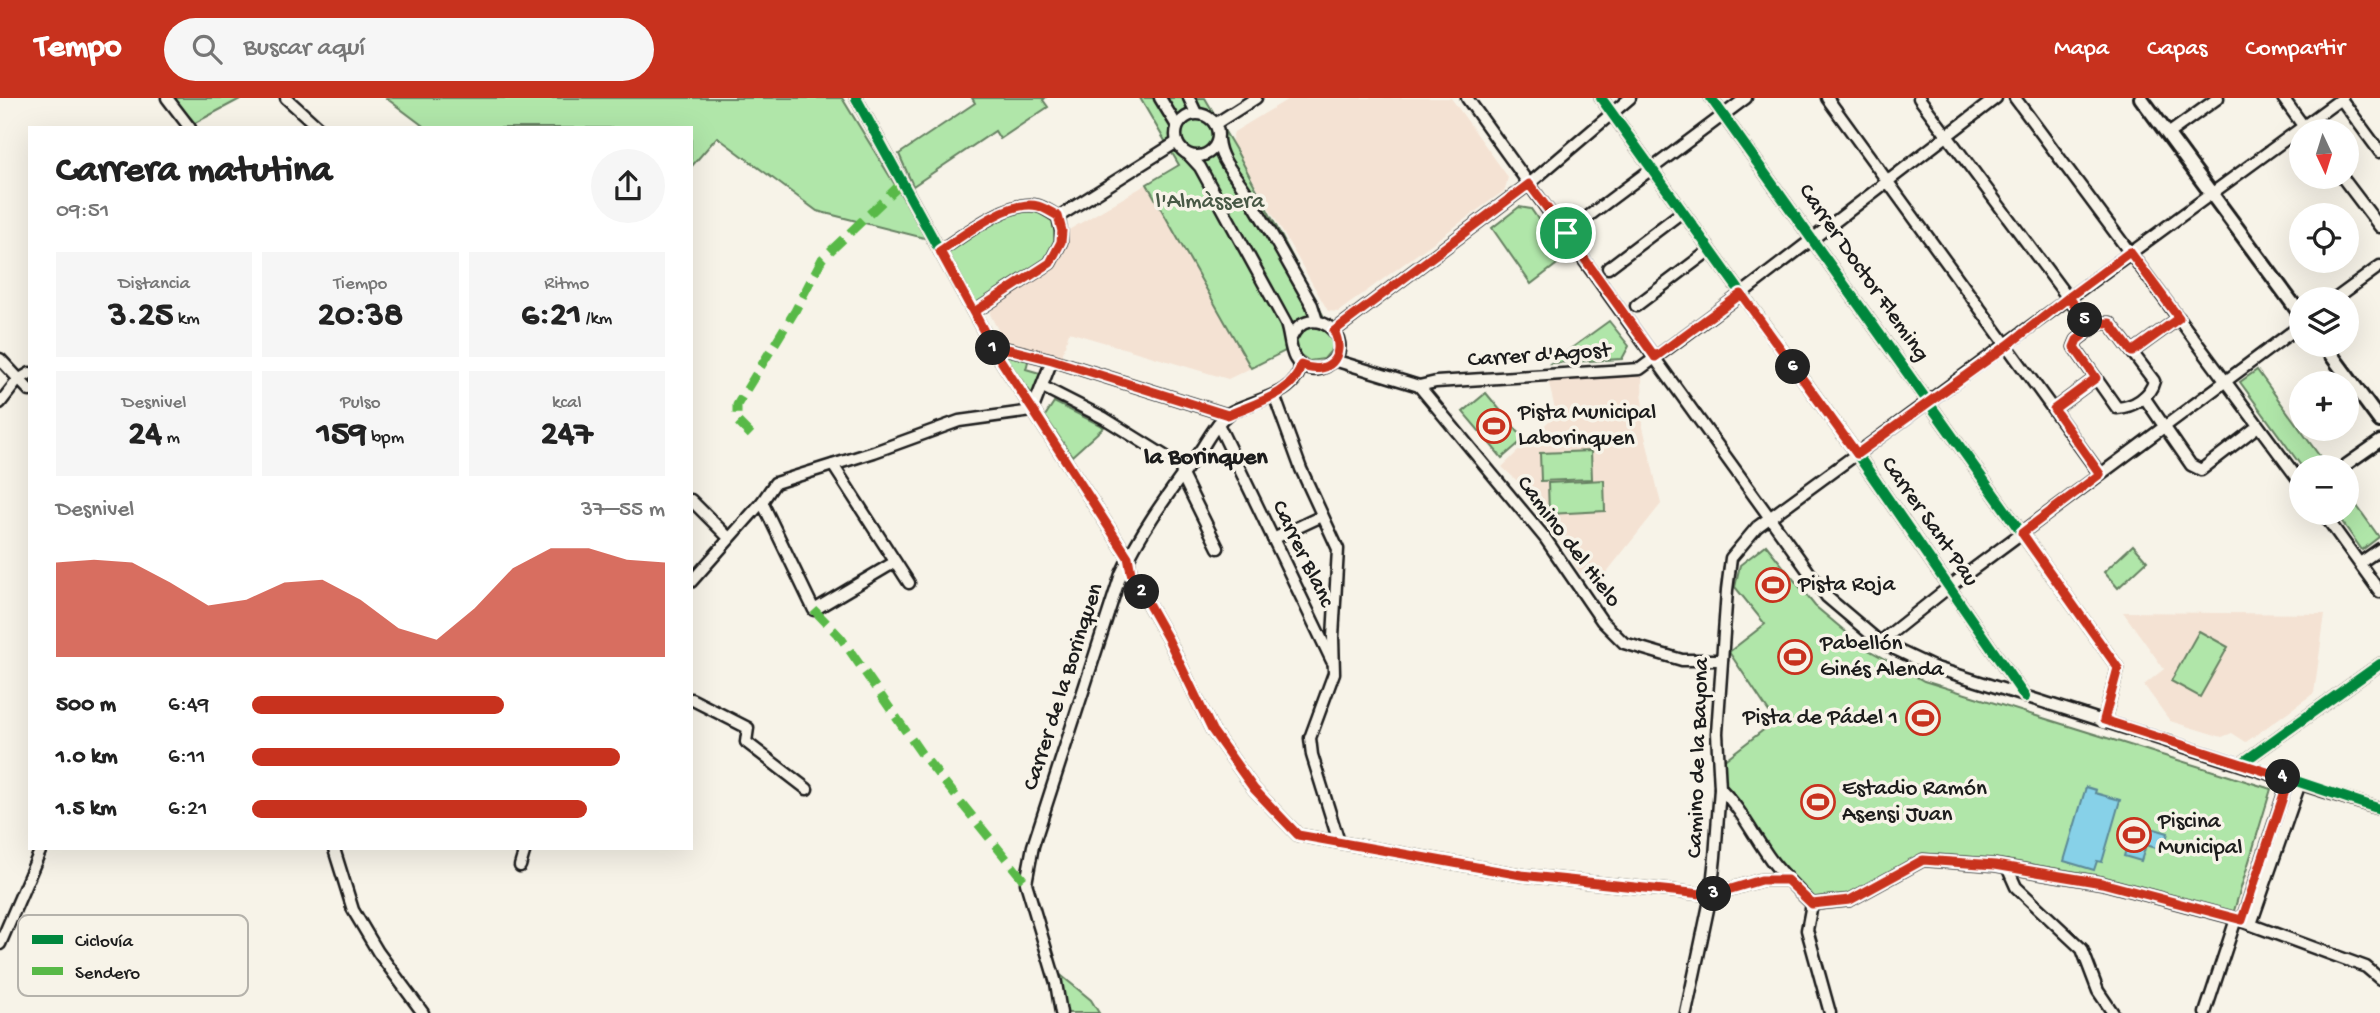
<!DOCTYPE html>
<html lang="es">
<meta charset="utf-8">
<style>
body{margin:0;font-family:"Gochi Hand",sans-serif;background:#f6f6f6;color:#222;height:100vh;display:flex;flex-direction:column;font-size:26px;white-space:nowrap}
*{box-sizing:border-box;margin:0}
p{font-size:23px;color:#767676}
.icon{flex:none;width:38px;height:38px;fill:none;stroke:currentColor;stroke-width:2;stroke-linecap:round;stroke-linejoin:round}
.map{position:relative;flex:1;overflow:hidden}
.side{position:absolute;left:28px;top:28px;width:665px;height:724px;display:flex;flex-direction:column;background:#fff;border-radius:0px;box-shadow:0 7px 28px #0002}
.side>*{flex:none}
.needle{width:46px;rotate:176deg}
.tools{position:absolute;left:2289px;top:21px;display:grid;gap:14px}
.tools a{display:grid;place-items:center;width:70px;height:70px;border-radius:50%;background:#fff;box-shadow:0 7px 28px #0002;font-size:35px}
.pin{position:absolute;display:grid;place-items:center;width:60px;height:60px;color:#fff;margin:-30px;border:4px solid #fff;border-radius:50%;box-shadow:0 2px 7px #0007}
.km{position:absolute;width:35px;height:35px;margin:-18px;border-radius:50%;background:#222;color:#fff;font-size:19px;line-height:35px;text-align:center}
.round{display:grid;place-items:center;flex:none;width:74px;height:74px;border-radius:37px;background:#f6f6f6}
.overview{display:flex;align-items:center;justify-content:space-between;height:119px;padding:0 28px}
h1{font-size:38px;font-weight:700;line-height:52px}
.figures{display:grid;grid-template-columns:repeat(3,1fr);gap:10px;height:119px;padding:7px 28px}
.figures div{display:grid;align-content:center;border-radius:0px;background:#f6f6f6;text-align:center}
.figures b{font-size:35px;font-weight:700}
.figures small{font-size:19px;font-weight:400}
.figures p{font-size:19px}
.chart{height:196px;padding:14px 28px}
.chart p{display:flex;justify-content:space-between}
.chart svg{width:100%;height:126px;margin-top:7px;fill:#c8321e;opacity:.7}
ul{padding:0 28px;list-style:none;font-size:23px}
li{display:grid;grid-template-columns:112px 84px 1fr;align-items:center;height:52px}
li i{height:18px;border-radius:9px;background:#c8321e}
header{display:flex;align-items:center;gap:42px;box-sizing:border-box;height:98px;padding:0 35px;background:#c8321e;color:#fff}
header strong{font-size:33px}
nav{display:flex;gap:38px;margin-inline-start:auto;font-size:24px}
.search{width:490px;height:63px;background:#f6f6f6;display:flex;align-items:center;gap:18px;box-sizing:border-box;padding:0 24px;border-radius:38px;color:#767676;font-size:26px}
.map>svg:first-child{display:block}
</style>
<header>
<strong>Tempo</strong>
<div class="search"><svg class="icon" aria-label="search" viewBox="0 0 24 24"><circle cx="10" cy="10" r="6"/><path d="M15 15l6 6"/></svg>Buscar aquí</div>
<nav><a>Mapa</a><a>Capas</a><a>Compartir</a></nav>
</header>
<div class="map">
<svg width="2380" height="915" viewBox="0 0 2380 915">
<rect width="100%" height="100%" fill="#f7f3e8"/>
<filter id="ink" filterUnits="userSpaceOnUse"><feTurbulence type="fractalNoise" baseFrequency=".0143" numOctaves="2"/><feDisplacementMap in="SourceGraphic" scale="14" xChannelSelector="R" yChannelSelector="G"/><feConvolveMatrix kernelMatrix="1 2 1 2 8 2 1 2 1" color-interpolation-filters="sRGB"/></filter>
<g filter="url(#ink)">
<g fill="#f4e2d3">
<path d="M1290,0H1451L1508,79L1505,92L1338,214L1328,213L1231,44L1234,34Z"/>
<path d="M1147,86L1251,270L1228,281L1069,234L1062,258L1005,246L990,216L993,207L1053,170L1064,155L1067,133Z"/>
<path d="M1642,276L1643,329L1661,406L1602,480L1580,475L1526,391L1502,369L1556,316L1548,281Z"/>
<path d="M2123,514L2325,516L2314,595L2246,644L2232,635L2222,639L2170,623L2144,587L2164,571Z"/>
</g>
<g fill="#b0e6a9" stroke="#668162" stroke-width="2">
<path d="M173,0H242L195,25Z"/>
<path d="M386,0H842L928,141L817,113L717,39L691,69V30H426Z"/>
<path d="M972,0H1045L1043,2L1048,9L1000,41L995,33L913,88L899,56L975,5Z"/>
<path d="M1140,0H1205L1237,54L1333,236L1334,249L1324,261L1309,263L1298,255L1295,248L1251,270L1147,86L1179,67Z"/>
<path d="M1023,106L1058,119L1061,132L1050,165L974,214L940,153Z"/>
<path d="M1519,109L1531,111L1565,160L1531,186L1492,130Z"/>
<path d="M1609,223L1629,248L1622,261L1551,265Z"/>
<path d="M1008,256L1029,260L1026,271L1043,276L1037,294L1032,296L1006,261Z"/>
<path d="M2257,272L2326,367L2323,369H2302L2240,284Z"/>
<path d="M1486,295L1524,341L1502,360L1463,314Z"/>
<path d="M1054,304L1104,329L1072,358L1045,318Z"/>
<path d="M1591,353L1592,381L1541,383L1540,355Z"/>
<path d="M1604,382L1605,413L1549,416L1548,385Z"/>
<path d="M2347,394L2379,439L2362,452L2336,415H2347Z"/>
<path d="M1766,447L1815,508L1865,550L1924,583L2271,691L2233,816L2102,785L1923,762L1850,802L1812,806L1787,782L1720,690L1718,667L1775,623L1729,554L1765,526L1735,489L1740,467Z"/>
<path d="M2133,447L2147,463L2118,490L2104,474Z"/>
<path d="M2199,533L2228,549L2200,599L2171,583Z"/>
<path d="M1057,874L1091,902L1099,915H1065Z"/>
</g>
<g fill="#87d1e8" stroke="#5c8996" stroke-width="2">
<path d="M2086,689L2096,692L2095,695L2120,702L2102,764L2097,763L2094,772L2064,763Z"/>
<path d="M2134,725L2168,735L2163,752L2146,747L2141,763L2124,758Z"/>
</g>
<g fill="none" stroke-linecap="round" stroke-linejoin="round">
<g stroke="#1c1c1c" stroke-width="15">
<g id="minor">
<path d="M167,0L190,30"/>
<path d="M286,0L319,30"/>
<path d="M856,0L994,252L1128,459L1131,476L1168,541L1212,632L1254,691L1298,737L1521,777L1711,797L1761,782H1787"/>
<path d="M1160,0L1177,28"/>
<path d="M1189,0L1196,15"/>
<path d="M1467,0L1827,499L1880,544L1933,569L2380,711"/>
<path d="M1601,0L1857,356L2025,599"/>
<path d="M1711,0L2118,570L2104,623"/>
<path d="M1827,0L2100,376"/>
<path d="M1919,0L2091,231"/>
<path d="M2015,0L2301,385"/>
<path d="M2283,0L2307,33"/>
<path d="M2341,1L2380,54"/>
<circle cx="1197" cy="37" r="21"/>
<path d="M1215,26L1256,0"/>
<path d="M2168,36L2218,0"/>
<path d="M1218,42C1220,63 1235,76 1246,94C1269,130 1290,169 1312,207L1317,223"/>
<path d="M1189,57L1200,69L1286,226C1292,242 1288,267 1310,271C1317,273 1325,270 1331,265C1359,241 1310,200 1291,240"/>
<path d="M2342,79L2380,129"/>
<path d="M1058,119L1177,44"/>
<path d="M1566,135L1746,0"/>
<path d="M940,153C962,138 1011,100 1038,108C1045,110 1052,115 1058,119L1061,133V144L1050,165L974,214"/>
<path d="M1608,170L1682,114"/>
<path d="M2335,201L2380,168"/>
<path d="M1636,208L1710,152"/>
<path d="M2100,225H2110L2154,283C2150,299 2133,309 2117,310L2074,249L2077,242Z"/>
<path d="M1334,233L1529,86L1630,0"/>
<path d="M994,252L1008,251L1052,262L1228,317"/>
<path d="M2132,254L2179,220"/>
<path d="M0,261L30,293"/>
<path d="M1334,262L1419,288L1436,284L1640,271L1741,196L1996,0"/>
<path d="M1419,288L1545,440L1602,523L1624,545L1682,562H1722"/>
<path d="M1043,289L1104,320L1181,368L1182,377L1218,450"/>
<path d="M1274,297L1301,371L1338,451L1333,539L1334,575L1310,640L1312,657L1339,744"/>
<path d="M2144,299L2191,367L2201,372L2258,328"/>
<path d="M0,305L18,282L30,275"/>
<path d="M2054,311L2096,280"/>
<path d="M1032,313L1052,262"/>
<path d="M1218,326L1332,563"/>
<path d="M833,367L909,485"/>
<path d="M2343,369L2380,343"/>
<path d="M691,402L729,440"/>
<path d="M762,404L814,512L895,464"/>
<path d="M2323,415L2380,494"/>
<path d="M1273,441L1322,418"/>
<path d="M2360,465L2380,451"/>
<path d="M691,484L762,404L775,385L874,354L959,323L1032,313"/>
<path d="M1880,544L1949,489L2301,227"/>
<path d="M691,601L748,630L746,644L807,691"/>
<path d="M2242,665L2380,566"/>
<path d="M1720,690C1741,711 1753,737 1771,762C1783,778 1798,792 1812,806L1850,802L1923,762L1995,767L2102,785L2230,819L2366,869L2380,881"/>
<path d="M334,751L353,812L378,854L423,915"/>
<path d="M520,768L525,751"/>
<path d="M2007,769L2016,789L2082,851L2098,893L2113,915"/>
<path d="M1812,806L1807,832L1830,915"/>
<path d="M2242,823L2289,681"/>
<path d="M2251,826L2300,685"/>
<path d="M0,846L41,751"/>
<path d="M1061,915L1056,885L1026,785L1033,748L1121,476C1141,431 1173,390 1202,350C1209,339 1217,324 1228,316C1251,301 1295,300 1301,267"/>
<path d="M1686,915L1711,797L1715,759L1720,690L1717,635L1727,492L1731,460L1757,429L2342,0"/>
<path d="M2205,915L2236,821"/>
</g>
</g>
<g stroke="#1c1c1c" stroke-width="18">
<g id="major">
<path d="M2141,0L2301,217"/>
<path d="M2324,247L2380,323"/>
</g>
</g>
<use href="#minor" stroke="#f7f3e8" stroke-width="10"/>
<use href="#major" stroke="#f7f3e8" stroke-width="12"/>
<g stroke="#58b947" stroke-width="9" stroke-dasharray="18 9" stroke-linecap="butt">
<path d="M2069,199L2091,231"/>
<path d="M2132,254L2179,220"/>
<path d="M2054,311L2096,280"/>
<path d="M751,337L737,323V307L795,213L822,161L902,85"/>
<path d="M814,512L841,540L921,655L1026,785"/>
</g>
<g stroke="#f7f3e8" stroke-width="15">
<g id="cycleway">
<path d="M856,0L994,252L1128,459L1131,476L1168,541L1212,632L1254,691L1298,737L1521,777L1711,797L1761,782H1787"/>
<path d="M1601,0L1857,356L2025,599"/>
<path d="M1711,0L2118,570L2104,623"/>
<path d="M2242,665L2380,566"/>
<path d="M2242,665L2380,711"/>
</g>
</g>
<use href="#cycleway" stroke="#00873e" stroke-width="10"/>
</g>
</g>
<g fill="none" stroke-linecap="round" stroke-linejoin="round" filter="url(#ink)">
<g stroke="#fff" stroke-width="14">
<path id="route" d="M1566,135L1529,86L1334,233C1347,259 1327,279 1301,267C1295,296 1252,306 1228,317L1052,262L1008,251L994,252L974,214L1050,165L1061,144L1062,133L1058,118C1052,115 1045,110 1038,108C1011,100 962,138 940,153L994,252L1128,459L1131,475L1168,541L1212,632L1254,691L1298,737L1521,777L1711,797L1761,782H1787L1812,806L1850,802L1923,762L1995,767L2102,785L2242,822L2289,681L2104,622L2118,570L2022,435L2100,376L2054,311L2096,280L2074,249L2077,242L2091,231L2069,199L2130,154L2179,220L2132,254L2110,225H2101L2091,231L2069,199L2008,247L1857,356L1741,196L1655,259L1566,135"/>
</g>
<use href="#route" stroke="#c8321e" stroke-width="9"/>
</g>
<defs>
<g id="stadium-ring" transform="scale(1.75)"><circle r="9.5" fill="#f7f3e8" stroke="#c8321e" stroke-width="1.5"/><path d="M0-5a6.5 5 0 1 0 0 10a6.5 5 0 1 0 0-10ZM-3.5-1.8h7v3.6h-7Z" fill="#c8321e"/></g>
</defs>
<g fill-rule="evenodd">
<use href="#stadium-ring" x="1494" y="328"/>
<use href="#stadium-ring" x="1773" y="487"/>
<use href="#stadium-ring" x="1795" y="559"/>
<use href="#stadium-ring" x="1923" y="620"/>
<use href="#stadium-ring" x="1818" y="704"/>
<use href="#stadium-ring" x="2134" y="737"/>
</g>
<g text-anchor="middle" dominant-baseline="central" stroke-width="7" stroke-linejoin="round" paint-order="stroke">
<g font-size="23" fill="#485946" stroke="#f7f3e8">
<text x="1210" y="104">l'Almàssera</text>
</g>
<g font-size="23" fill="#1c1c1c" stroke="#f7f3e8">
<text transform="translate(1863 175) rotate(55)">Carrer Doctor Fleming</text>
<text transform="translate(1539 258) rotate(-4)">Carrer d'Agost</text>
<text transform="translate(1929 424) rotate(55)">Carrer Sant Pau</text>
<text transform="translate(1568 444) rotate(53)">Camino del Hielo</text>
<text transform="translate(1302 456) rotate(64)">Carrer Blanc</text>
<text transform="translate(1064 589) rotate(-72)">Carrer de la Borinquen</text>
<text transform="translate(1699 660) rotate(-88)">Camino de la Bayona</text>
</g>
<g font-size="23" fill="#1c1c1c" stroke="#f7f3e8" text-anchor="start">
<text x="1518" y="315">Pista Municipal<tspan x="1518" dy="26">Laborinquen</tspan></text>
<text x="1798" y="487">Pista Roja</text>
<text x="1820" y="546">Pabellón<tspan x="1820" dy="26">Ginés Alenda</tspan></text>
<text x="1898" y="620" text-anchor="end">Pista de Pádel 1</text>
<text x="1842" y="691">Estadio Ramón<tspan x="1842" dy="26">Asensi Juan</tspan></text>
<text x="2158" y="724">Piscina<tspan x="2158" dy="26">Municipal</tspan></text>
</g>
<g font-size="24" font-weight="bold" fill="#1c1c1c" stroke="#f7f3e8">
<text x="1206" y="360">la Borinquen</text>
</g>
</g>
<rect x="18" y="817" width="230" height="81" rx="10" fill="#f7f3e8" stroke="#b5b2ab" stroke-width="2"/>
<rect x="32" y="837" width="31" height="9" fill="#00873e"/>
<rect x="32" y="869" width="31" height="8" fill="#58b947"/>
<g font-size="19" fill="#1c1c1c">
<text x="75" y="848">Ciclovía</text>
<text x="75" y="880">Sendero</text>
</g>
</svg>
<div class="tools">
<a><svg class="needle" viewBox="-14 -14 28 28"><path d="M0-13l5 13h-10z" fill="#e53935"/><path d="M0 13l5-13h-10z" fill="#767676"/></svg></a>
<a><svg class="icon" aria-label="locate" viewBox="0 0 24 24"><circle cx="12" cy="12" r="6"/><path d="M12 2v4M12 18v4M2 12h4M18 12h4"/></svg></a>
<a><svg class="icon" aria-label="layers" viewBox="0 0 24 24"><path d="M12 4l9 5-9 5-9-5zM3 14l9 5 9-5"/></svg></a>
<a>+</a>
<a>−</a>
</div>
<div class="pin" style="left:1566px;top:135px;background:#1e9e55"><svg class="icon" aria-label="arrive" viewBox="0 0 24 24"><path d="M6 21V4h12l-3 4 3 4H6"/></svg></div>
<b class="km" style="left:993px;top:250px">1</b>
<b class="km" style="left:1142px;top:494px">2</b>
<b class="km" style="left:1714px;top:796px">3</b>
<b class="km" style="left:2283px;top:679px">4</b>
<b class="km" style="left:2085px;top:222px">5</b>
<b class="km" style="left:1793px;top:269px">6</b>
<section class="side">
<div class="overview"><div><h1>Carrera matutina</h1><p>09:51</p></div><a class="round"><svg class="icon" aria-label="share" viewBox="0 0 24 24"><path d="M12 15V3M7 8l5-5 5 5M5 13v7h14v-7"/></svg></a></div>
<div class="figures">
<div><p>Distancia</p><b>3.25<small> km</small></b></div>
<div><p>Tiempo</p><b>20:38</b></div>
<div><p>Ritmo</p><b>6:21<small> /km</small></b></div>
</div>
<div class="figures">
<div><p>Desnivel</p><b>24<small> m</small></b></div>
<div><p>Pulso</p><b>159<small> bpm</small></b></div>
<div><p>kcal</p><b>247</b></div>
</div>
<div class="chart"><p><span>Desnivel</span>37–55 m</p>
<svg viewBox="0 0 160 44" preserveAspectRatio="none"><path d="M0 44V11L10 10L20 11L30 18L40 26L50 24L60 18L70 17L80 24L90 34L100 38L110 27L120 13L130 6L140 6L150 10L160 11V44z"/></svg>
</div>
<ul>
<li><b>500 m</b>6:49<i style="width:61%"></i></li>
<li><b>1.0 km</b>6:11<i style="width:89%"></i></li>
<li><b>1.5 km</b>6:21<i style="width:81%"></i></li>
</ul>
</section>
</div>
